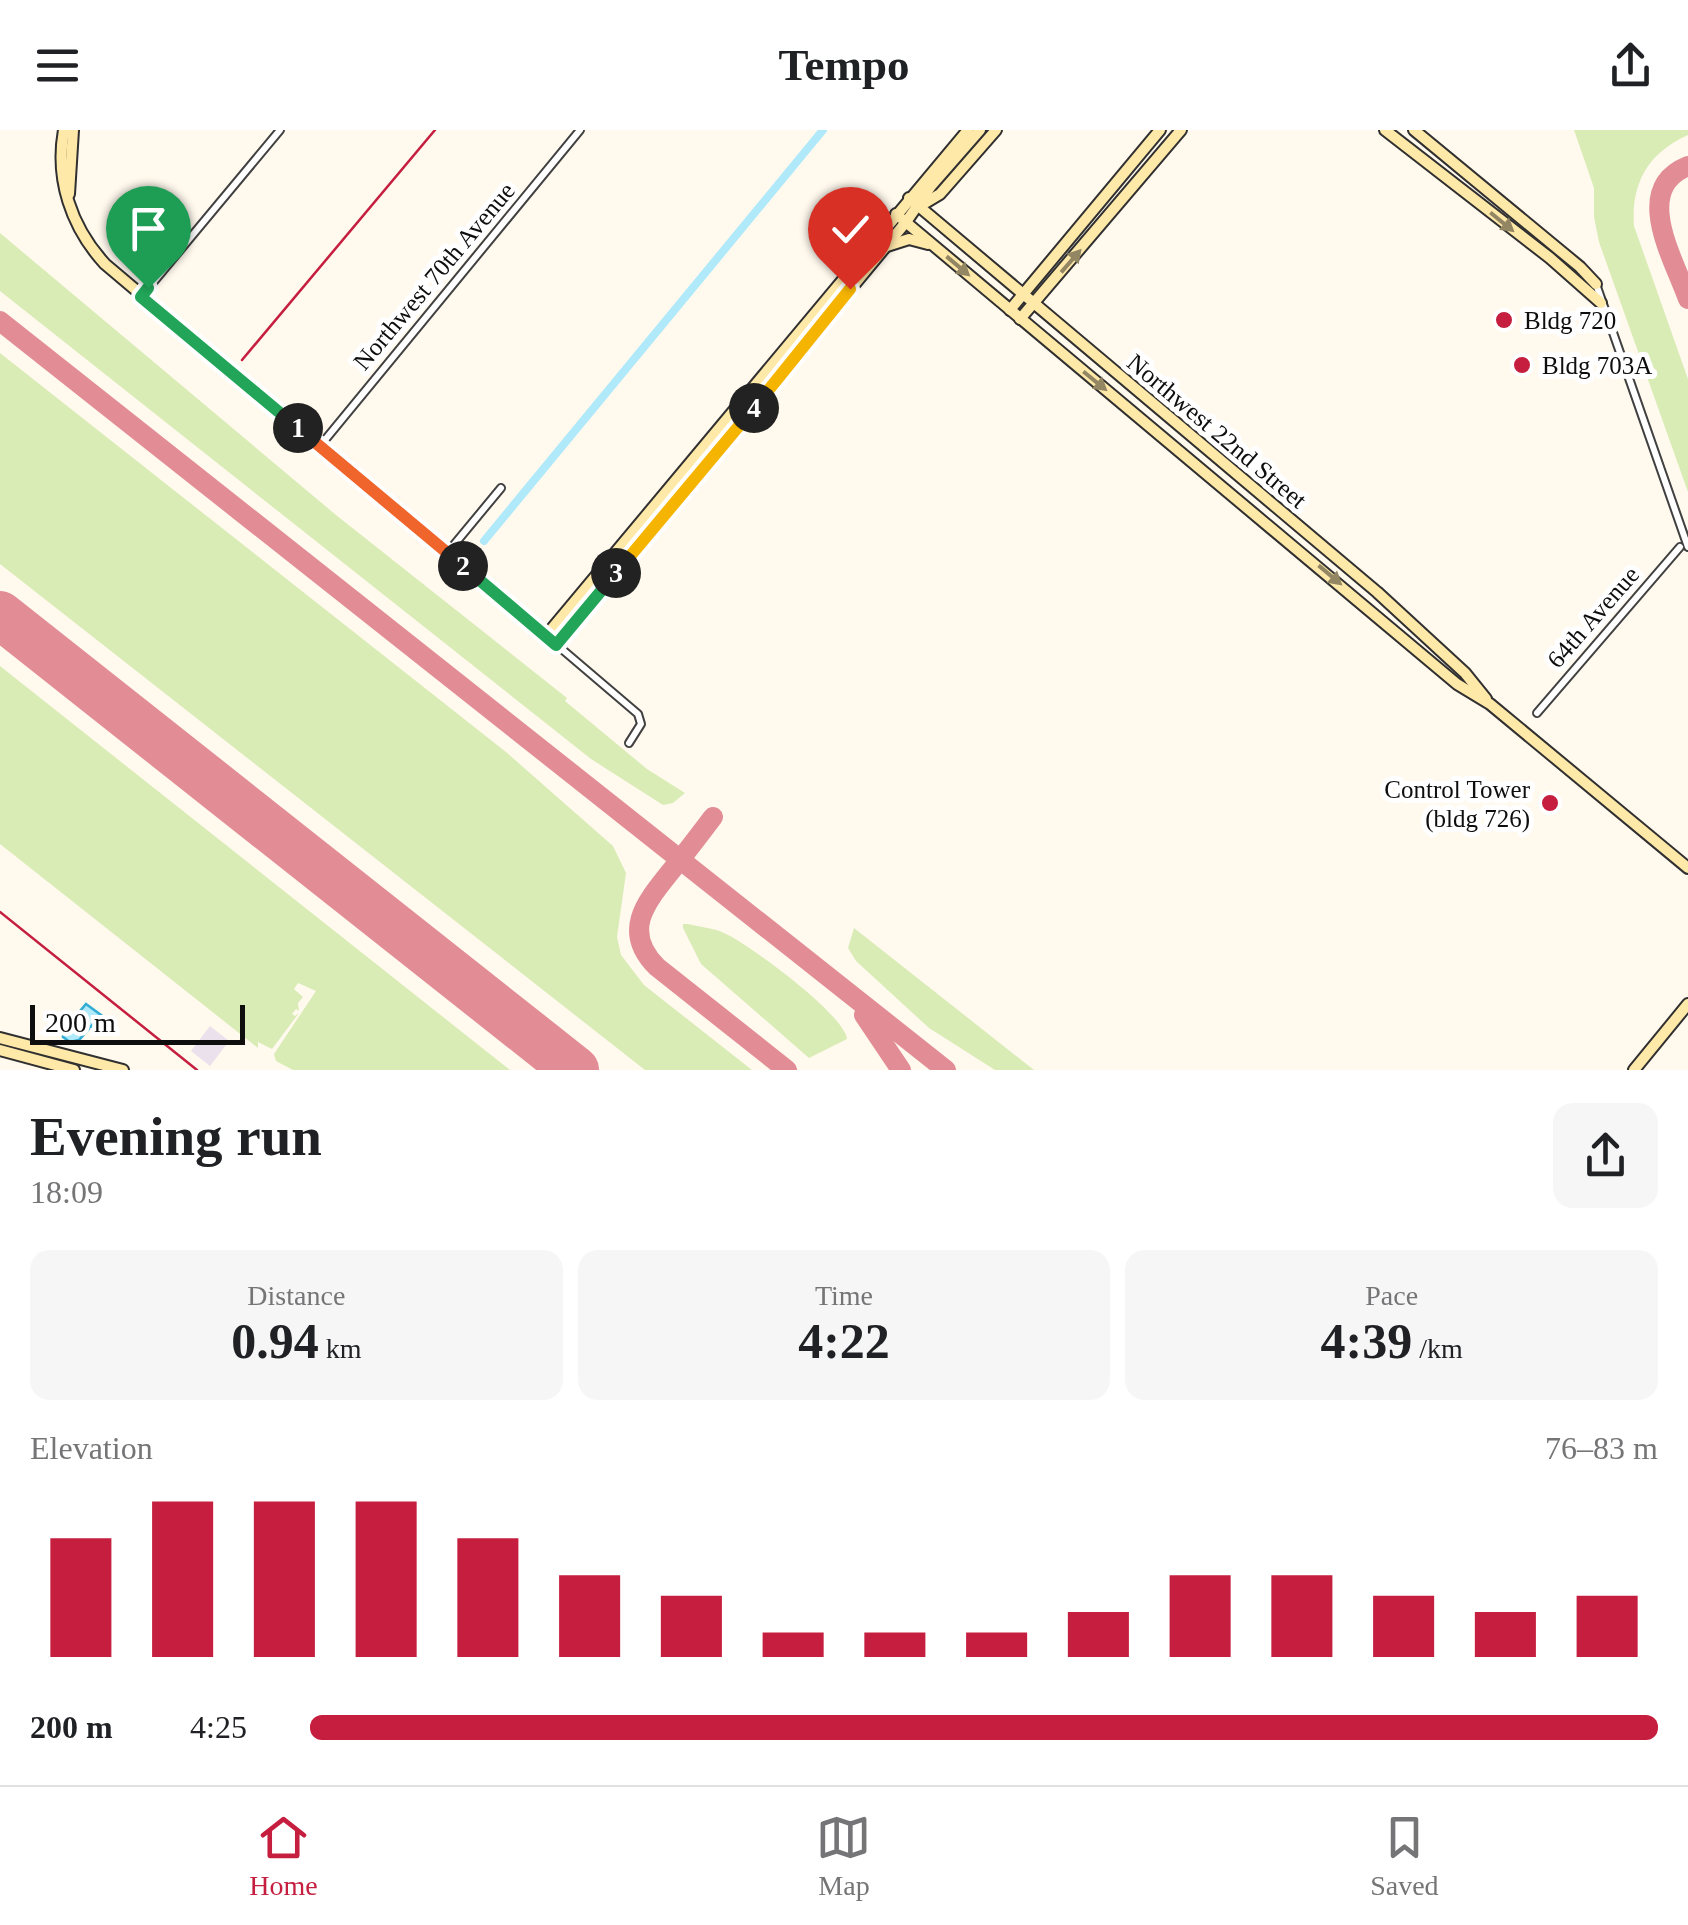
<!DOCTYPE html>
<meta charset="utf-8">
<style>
body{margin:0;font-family:Georgia,serif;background:#f6f6f6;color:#202124;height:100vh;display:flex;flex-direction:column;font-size:38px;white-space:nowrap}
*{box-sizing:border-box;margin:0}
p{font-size:32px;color:#757577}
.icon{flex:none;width:55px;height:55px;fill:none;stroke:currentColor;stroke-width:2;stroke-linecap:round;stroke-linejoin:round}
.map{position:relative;height:940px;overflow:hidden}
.side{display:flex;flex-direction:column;background:#fff;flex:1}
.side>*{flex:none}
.scale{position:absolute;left:30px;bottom:25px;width:215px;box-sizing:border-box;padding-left:10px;border:5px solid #0e0e0e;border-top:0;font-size:28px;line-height:35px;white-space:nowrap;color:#0e0e0e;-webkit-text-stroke:8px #fff;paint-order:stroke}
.pin{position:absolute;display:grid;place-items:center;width:85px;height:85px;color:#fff;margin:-102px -42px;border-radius:50% 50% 50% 0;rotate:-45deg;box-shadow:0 0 10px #0007}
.pin .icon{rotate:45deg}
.km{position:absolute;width:50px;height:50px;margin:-25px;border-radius:50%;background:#222;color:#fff;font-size:28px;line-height:50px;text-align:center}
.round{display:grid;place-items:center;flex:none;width:105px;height:105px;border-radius:20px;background:#f6f6f6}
.head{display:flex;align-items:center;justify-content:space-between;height:170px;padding:0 30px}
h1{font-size:55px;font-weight:800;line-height:75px}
.metrics{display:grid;grid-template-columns:repeat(3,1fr);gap:15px;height:170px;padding:10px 30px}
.metrics div{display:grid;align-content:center;border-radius:20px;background:#f6f6f6;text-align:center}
.metrics b{font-size:50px;font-weight:800}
.metrics small{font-size:28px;font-weight:400}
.metrics p{font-size:28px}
.chart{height:280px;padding:20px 30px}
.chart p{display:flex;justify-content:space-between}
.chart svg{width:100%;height:180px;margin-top:10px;stroke:#c51e3f;stroke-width:6}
ul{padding:0 30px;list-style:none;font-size:32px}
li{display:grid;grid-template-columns:160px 120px 1fr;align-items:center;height:75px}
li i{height:25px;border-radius:12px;background:#c51e3f}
header{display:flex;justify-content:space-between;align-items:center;height:130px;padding:0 30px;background:#fff;font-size:45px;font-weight:800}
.tabs{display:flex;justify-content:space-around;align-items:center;height:140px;border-top:2px solid #e0e0e0;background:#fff;font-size:28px;color:#757577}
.tabs a{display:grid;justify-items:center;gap:5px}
.tabs .current{color:#c51e3f}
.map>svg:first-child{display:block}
</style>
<header><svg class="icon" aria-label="menu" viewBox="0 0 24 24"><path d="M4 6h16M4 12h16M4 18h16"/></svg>Tempo<svg class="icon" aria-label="share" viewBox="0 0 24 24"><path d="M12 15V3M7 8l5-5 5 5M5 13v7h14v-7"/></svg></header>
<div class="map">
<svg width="1688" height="940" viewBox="0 0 1688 940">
<rect width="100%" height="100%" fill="#fff9ee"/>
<path fill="#eae1ed" d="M210,896L229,911L210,936L191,921Z"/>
<g fill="#daecb6">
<path d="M1574,0H1688V5C1648,23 1631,53 1634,96L1688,249V362L1599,112L1594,87V58Z"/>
<path d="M0,103L336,385L567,568L565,571L647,639L685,663L673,673L663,675L591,629L0,161Z"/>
<path d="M0,223L506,622L613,716L626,743L617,807L621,825L644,855L752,940H645L0,434Z"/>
<path d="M0,536L510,940H293L276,931L274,924L316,861L298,853L294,859L303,867L298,873L299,881L296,879L292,884L295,886L299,883L272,919L258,912V918L0,714Z"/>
<path d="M688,794C700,797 715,798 726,804C750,815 845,885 847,909L809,928L701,834L683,798V794Z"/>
<path d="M854,798L1034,940H995L929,898L856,831L848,818Z"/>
</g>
<path fill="#b0e9f9" stroke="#33acd4" stroke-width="2.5" d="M86,874L101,885L79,910L70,912L63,907V901Z"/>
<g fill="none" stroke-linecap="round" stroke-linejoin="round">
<path stroke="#b0e9f9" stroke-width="8" d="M484,411L823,0"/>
<g stroke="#e28c96" stroke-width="20">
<path d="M1688,36C1631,59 1674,129 1688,169"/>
<path d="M0,191L946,940"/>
<path d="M713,687C700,704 688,720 675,736C649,769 619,799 657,837L787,940"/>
<path d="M864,885L901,940"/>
</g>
<path stroke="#e28c96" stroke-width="48" d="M0,485L575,940"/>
<g stroke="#414141" stroke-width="10">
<g id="street">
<path d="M1596,154L1688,417"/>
<path d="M141,167L280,0"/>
<path d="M320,316L580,0"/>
<path d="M448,422L501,358"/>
<path d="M557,515L638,584L641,594L629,613"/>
<path d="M1537,583L1680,417"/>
</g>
</g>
<g stroke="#303030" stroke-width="14">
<g id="secondary">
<path d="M64,0C55,49 71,97 105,134L556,515L906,92L931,56L980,0"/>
<path d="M1385,0L1550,128L1601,173"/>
<path d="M1414,0L1580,137L1596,154"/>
<path d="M69,64L73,0"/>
<path d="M909,68L1377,462L1465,543L1486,569"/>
<path d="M920,76L940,64L996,0"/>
<path d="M896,84L1457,554L1490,574L1688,738"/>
<path d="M887,116L909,109L928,114"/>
<path d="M1010,180L1160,0"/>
<path d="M1020,189L1181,0"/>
<path d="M545,507L968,0"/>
<path d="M0,908L123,940"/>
<path d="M0,920L74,940"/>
<path d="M1634,940L1688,874"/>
</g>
</g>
<use href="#street" stroke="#fff" stroke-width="6"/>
<use href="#secondary" stroke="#ffe9a9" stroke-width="10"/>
<g stroke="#c51e3f" stroke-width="2.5">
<path d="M242,230L435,0"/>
<path d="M0,782L197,940"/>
</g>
</g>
<defs><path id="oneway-solid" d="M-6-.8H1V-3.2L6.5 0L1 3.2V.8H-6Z" transform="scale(2.5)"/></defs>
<g fill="#938663">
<use href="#oneway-solid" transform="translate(1502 92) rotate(39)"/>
<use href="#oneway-solid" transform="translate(1071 131) rotate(-49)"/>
<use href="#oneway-solid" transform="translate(958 136) rotate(40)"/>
<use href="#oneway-solid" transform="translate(1095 251) rotate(39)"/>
<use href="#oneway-solid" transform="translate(1330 445) rotate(40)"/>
</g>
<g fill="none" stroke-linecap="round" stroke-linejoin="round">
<g stroke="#fff" stroke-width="20">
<path id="split-1" d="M148,158L141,167L298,298"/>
</g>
<g stroke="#fff" stroke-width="20">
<path id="split-2" d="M298,298L463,436"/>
</g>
<g stroke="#fff" stroke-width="20">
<path id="split-3" d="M463,436L556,515L616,443"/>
</g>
<g stroke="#fff" stroke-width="20">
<path id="split-4" d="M616,443L754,278"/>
</g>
<g stroke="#fff" stroke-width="20">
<path id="split-5" d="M754,278L850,159"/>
</g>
<use href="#split-1" stroke="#22a559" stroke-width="12"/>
<use href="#split-2" stroke="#f0652b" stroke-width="12"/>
<use href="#split-3" stroke="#22a559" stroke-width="12"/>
<use href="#split-4" stroke="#f5b400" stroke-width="12"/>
<use href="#split-5" stroke="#f5b400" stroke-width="12"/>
</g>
<g fill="#c51e3f" stroke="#fff" stroke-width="4">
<circle cx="1504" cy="190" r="10"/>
<circle cx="1522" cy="235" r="10"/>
<circle cx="1550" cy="673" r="10"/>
</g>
<g text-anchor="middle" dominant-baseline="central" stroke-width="10" stroke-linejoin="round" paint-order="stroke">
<g font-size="25" fill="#0e0e0e" stroke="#fff">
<text transform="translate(434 146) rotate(-50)">Northwest 70th Avenue</text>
<text transform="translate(1217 301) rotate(40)">Northwest 22nd Street</text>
<text transform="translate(1593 487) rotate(-49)">64th Avenue</text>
</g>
<g font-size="25" fill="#0e0e0e" stroke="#fff" text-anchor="start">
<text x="1524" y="190">Bldg 720</text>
<text x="1542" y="235">Bldg 703A</text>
<text x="1530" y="659" text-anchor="end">Control Tower<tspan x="1530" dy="29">(bldg 726)</tspan></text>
</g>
</g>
</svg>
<div class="scale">200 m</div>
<div class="pin" style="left:148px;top:158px;background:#1e9e55"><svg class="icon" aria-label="arrive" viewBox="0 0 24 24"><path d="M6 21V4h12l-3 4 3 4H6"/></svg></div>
<div class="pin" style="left:850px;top:159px;background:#d93025"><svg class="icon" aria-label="check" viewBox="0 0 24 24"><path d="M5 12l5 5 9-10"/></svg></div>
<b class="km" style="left:298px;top:298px">1</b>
<b class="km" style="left:463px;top:436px">2</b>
<b class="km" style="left:616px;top:443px">3</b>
<b class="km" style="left:754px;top:278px">4</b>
</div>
<section class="side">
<div class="head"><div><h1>Evening run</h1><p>18:09</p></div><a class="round"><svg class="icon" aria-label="share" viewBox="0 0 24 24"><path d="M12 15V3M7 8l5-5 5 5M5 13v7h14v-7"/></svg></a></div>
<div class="metrics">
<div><p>Distance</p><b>0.94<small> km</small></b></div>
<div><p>Time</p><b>4:22</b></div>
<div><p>Pace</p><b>4:39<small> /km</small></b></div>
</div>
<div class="chart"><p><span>Elevation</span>76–83 m</p>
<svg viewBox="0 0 160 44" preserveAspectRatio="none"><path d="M5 44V15M15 44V6M25 44V6M35 44V6M45 44V15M55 44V24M65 44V29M75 44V38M85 44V38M95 44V38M105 44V33M115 44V24M125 44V24M135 44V29M145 44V33M155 44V29"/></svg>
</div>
<ul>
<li><b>200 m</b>4:25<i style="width:100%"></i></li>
</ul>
</section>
<nav class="tabs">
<a class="current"><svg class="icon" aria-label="home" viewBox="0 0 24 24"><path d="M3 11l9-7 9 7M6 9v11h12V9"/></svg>Home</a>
<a><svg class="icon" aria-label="map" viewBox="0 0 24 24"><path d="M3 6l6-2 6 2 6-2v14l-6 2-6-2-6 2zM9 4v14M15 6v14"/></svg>Map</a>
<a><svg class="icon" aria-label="saved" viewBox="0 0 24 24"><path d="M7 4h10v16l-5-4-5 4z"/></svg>Saved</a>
</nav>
